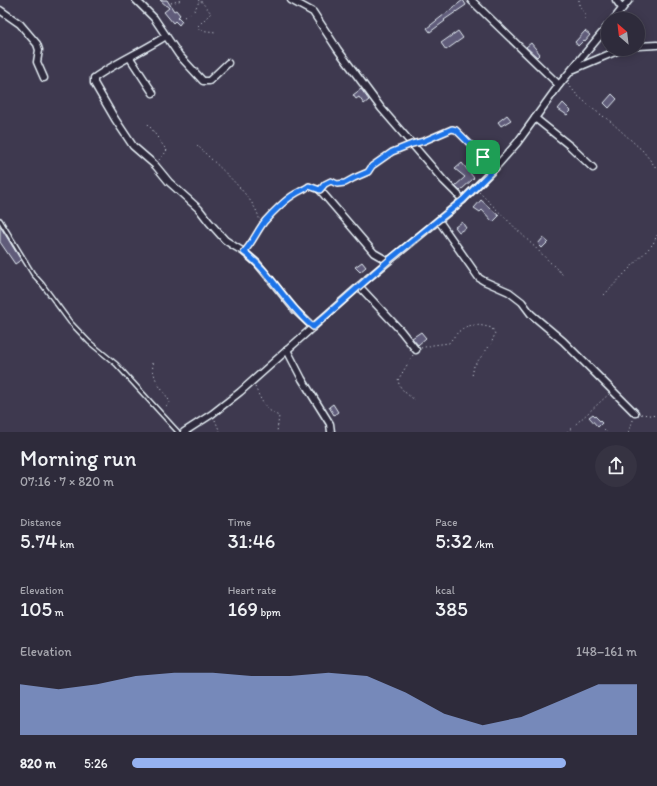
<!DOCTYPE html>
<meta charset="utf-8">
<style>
body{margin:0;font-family:Itim,sans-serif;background:#363342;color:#f1f3f6;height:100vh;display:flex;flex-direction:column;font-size:15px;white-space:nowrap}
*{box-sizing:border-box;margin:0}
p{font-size:13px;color:#a7a7af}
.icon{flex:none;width:22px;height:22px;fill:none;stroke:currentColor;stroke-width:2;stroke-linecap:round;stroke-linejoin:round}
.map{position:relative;height:432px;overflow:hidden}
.side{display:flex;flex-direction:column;background:#2e2b3b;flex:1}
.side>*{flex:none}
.needle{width:26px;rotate:332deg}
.buttons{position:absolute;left:601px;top:12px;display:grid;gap:8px}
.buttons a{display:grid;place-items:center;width:44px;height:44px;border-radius:50%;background:#2e2b3b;box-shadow:0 2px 10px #0003,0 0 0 1px #494755;font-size:20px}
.pin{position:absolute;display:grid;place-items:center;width:34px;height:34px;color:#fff;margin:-17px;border-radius:8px;box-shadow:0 2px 6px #0006}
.round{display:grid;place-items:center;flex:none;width:42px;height:42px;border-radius:21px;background:#363342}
.headline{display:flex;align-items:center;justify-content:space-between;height:68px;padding:0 20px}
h1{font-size:22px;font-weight:600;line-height:30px}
.metrics{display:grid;grid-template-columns:repeat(3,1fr);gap:6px;height:68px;padding:4px 20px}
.metrics div{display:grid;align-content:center}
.metrics b{font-size:20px;font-weight:600}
.metrics small{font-size:11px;font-weight:400}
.metrics p{font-size:11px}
.chart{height:112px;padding:8px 20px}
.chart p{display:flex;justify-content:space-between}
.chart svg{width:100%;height:72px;margin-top:4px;fill:#95b2f1;opacity:.7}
ul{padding:0 20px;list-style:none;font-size:13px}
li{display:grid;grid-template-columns:64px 48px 1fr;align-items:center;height:30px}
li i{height:10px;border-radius:5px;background:#95b2f1}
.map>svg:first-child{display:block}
</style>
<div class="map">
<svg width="657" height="432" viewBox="0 0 657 432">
<rect width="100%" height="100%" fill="#3e394f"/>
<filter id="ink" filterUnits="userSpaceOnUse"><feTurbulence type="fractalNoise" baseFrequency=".025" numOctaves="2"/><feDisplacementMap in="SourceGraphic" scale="8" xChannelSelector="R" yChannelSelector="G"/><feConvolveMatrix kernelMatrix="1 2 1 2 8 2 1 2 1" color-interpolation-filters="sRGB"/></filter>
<g filter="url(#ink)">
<g fill="#615c7a" stroke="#e8f1f8">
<path d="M160,0H167L174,11L176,10L180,15L178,17L182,21L179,25L175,21L173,23L164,12L169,8Z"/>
<path d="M463,0L466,5L444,20L445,21L430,32L427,28Z"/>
<path d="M458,31L463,38L446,50L441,43Z"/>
<path d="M585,31L590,35L585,41L584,40L578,46L575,42Z"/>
<path d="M531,43L540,54L537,57L526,47Z"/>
<path d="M361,89L369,100L364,104L359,97L356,99L353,95Z"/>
<path d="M612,94L617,99L609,108L604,103Z"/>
<path d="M563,103L571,111L567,115L558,109Z"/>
<path d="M507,115L511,120L501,126L498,122Z"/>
<path d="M482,159L487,165L483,170L477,164Z"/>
<path d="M462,163L474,178L460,191L455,186L465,177L455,169Z"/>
<path d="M481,200L499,216L493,222L482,210L480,212L474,208Z"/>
<path d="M462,222L466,228L459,232L455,227Z"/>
<path d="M0,226L21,260L15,264L0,242Z"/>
<path d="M543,238L548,242L542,248L538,244Z"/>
<path d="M362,262L366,267L360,272L355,267Z"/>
<path d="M421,332L426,338L418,345L412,338Z"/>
<path d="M333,404L338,412L334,415L329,407Z"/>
<path d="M593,414L602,423L598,427L589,417Z"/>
</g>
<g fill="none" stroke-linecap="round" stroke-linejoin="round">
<g stroke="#e8f1f8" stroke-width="6">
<path id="service" d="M0,220L33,274L42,284L70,322L89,342L116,364L178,432"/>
</g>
<g stroke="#e8f1f8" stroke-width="9">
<g id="minor">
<path d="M136,0L154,18L179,55L203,81H209L228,63"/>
<path d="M291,0L313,12L338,50L381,108L444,181L463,200"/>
<path d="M471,0L559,85"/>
<path d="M616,0L622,8"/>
<path d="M0,10L20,24L37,44L39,50L37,62L44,78"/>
<path d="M614,19L629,0"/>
<path d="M166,36C143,51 117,62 94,78V83L115,119L133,146L155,165L169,182L199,209L209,222L225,240L234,246L244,252L257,263L295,310L313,327"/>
<path d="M638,46L657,45"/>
<path d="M130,58L153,93"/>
<path d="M574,69L622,49"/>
<path d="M535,118L570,146L593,168"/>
<path d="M320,190L374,253L388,261"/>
<path d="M439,221L479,278L484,281L509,292L522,302L531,314L563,341L635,413"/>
<path d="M359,286L401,331L416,350"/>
<path d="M287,350L302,379L330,424L331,432"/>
<path d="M184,432L212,414L240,392L367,279L463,200L495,168L517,143L559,85L608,26"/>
</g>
</g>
<g stroke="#e8f1f8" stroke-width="1" stroke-dasharray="1 3" stroke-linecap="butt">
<path d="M198,0H200L211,13L198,26L199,30L216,32"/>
<path d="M579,0V5L585,14V19"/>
<path d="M171,3L182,0"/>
<path d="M184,17L194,11L200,0"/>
<path d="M568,84L577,95L593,109L610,121L643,151L657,169"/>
<path d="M148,124L167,151L158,161"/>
<path d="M418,143L452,129L456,130L490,163"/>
<path d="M197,145C214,163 254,196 259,218C262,229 254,240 247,248"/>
<path d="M323,186L327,182L331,181L337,184C345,183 359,177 367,173C370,171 370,168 373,166C382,157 394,151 406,146"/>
<path d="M479,192L563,275"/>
<path d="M259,230L267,219L285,202L295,194L309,187L315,188"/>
<path d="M604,295L653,244L657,235"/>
<path d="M421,348L433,345L449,343C462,325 470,322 492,328L495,334L491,344L474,366L472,376"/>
<path d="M413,355L398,380C399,389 408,395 415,400"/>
<path d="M152,363C153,371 155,380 160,387C164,393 168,397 170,403L162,409"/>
<path d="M255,387C261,400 265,410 279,416L277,432"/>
<path d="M641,414L657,416"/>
<path d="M215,420L220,432"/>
<path d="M604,429L607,432"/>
<path d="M567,432L609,394"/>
<path d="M628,432L634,418"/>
</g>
<use href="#service" stroke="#2f2a3d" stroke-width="3"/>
<use href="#minor" stroke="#2f2a3d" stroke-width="6"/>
</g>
</g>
<g fill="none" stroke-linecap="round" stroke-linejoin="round" filter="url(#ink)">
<g stroke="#fff" stroke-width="8">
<path id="route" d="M452,129L456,130L483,157L495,168L463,200L388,261L313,327C286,305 271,272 244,252C253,242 257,231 265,221C272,213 286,199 295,194C300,191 305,189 309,186L320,190L325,184L331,181L337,184L345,183L354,178L368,172L372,166L392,152L412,144L424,141Z"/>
</g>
<use href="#route" stroke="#1a73e8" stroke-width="5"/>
</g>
</svg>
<div class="buttons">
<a><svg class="needle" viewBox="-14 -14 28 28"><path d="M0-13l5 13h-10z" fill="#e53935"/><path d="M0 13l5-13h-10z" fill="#a7a7af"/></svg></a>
</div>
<div class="pin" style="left:483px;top:157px;background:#1e9e55"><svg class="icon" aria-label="arrive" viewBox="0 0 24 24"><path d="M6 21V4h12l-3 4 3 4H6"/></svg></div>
</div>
<section class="side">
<div class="headline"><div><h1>Morning run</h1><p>07:16 · 7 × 820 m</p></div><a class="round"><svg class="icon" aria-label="share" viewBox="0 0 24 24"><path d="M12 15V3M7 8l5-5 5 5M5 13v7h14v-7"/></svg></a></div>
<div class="metrics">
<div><p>Distance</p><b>5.74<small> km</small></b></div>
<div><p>Time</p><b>31:46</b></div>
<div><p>Pace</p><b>5:32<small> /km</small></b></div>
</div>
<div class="metrics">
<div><p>Elevation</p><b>105<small> m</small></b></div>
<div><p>Heart rate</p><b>169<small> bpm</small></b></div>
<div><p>kcal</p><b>385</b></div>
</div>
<div class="chart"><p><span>Elevation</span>148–161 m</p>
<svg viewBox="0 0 160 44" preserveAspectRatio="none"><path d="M0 44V13L10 16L20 13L30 8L40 6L50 6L60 8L70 8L80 6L90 8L100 18L110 31L120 38L130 33L140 23L150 13L160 13V44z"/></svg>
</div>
<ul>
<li><b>820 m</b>5:26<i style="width:86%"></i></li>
</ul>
</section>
